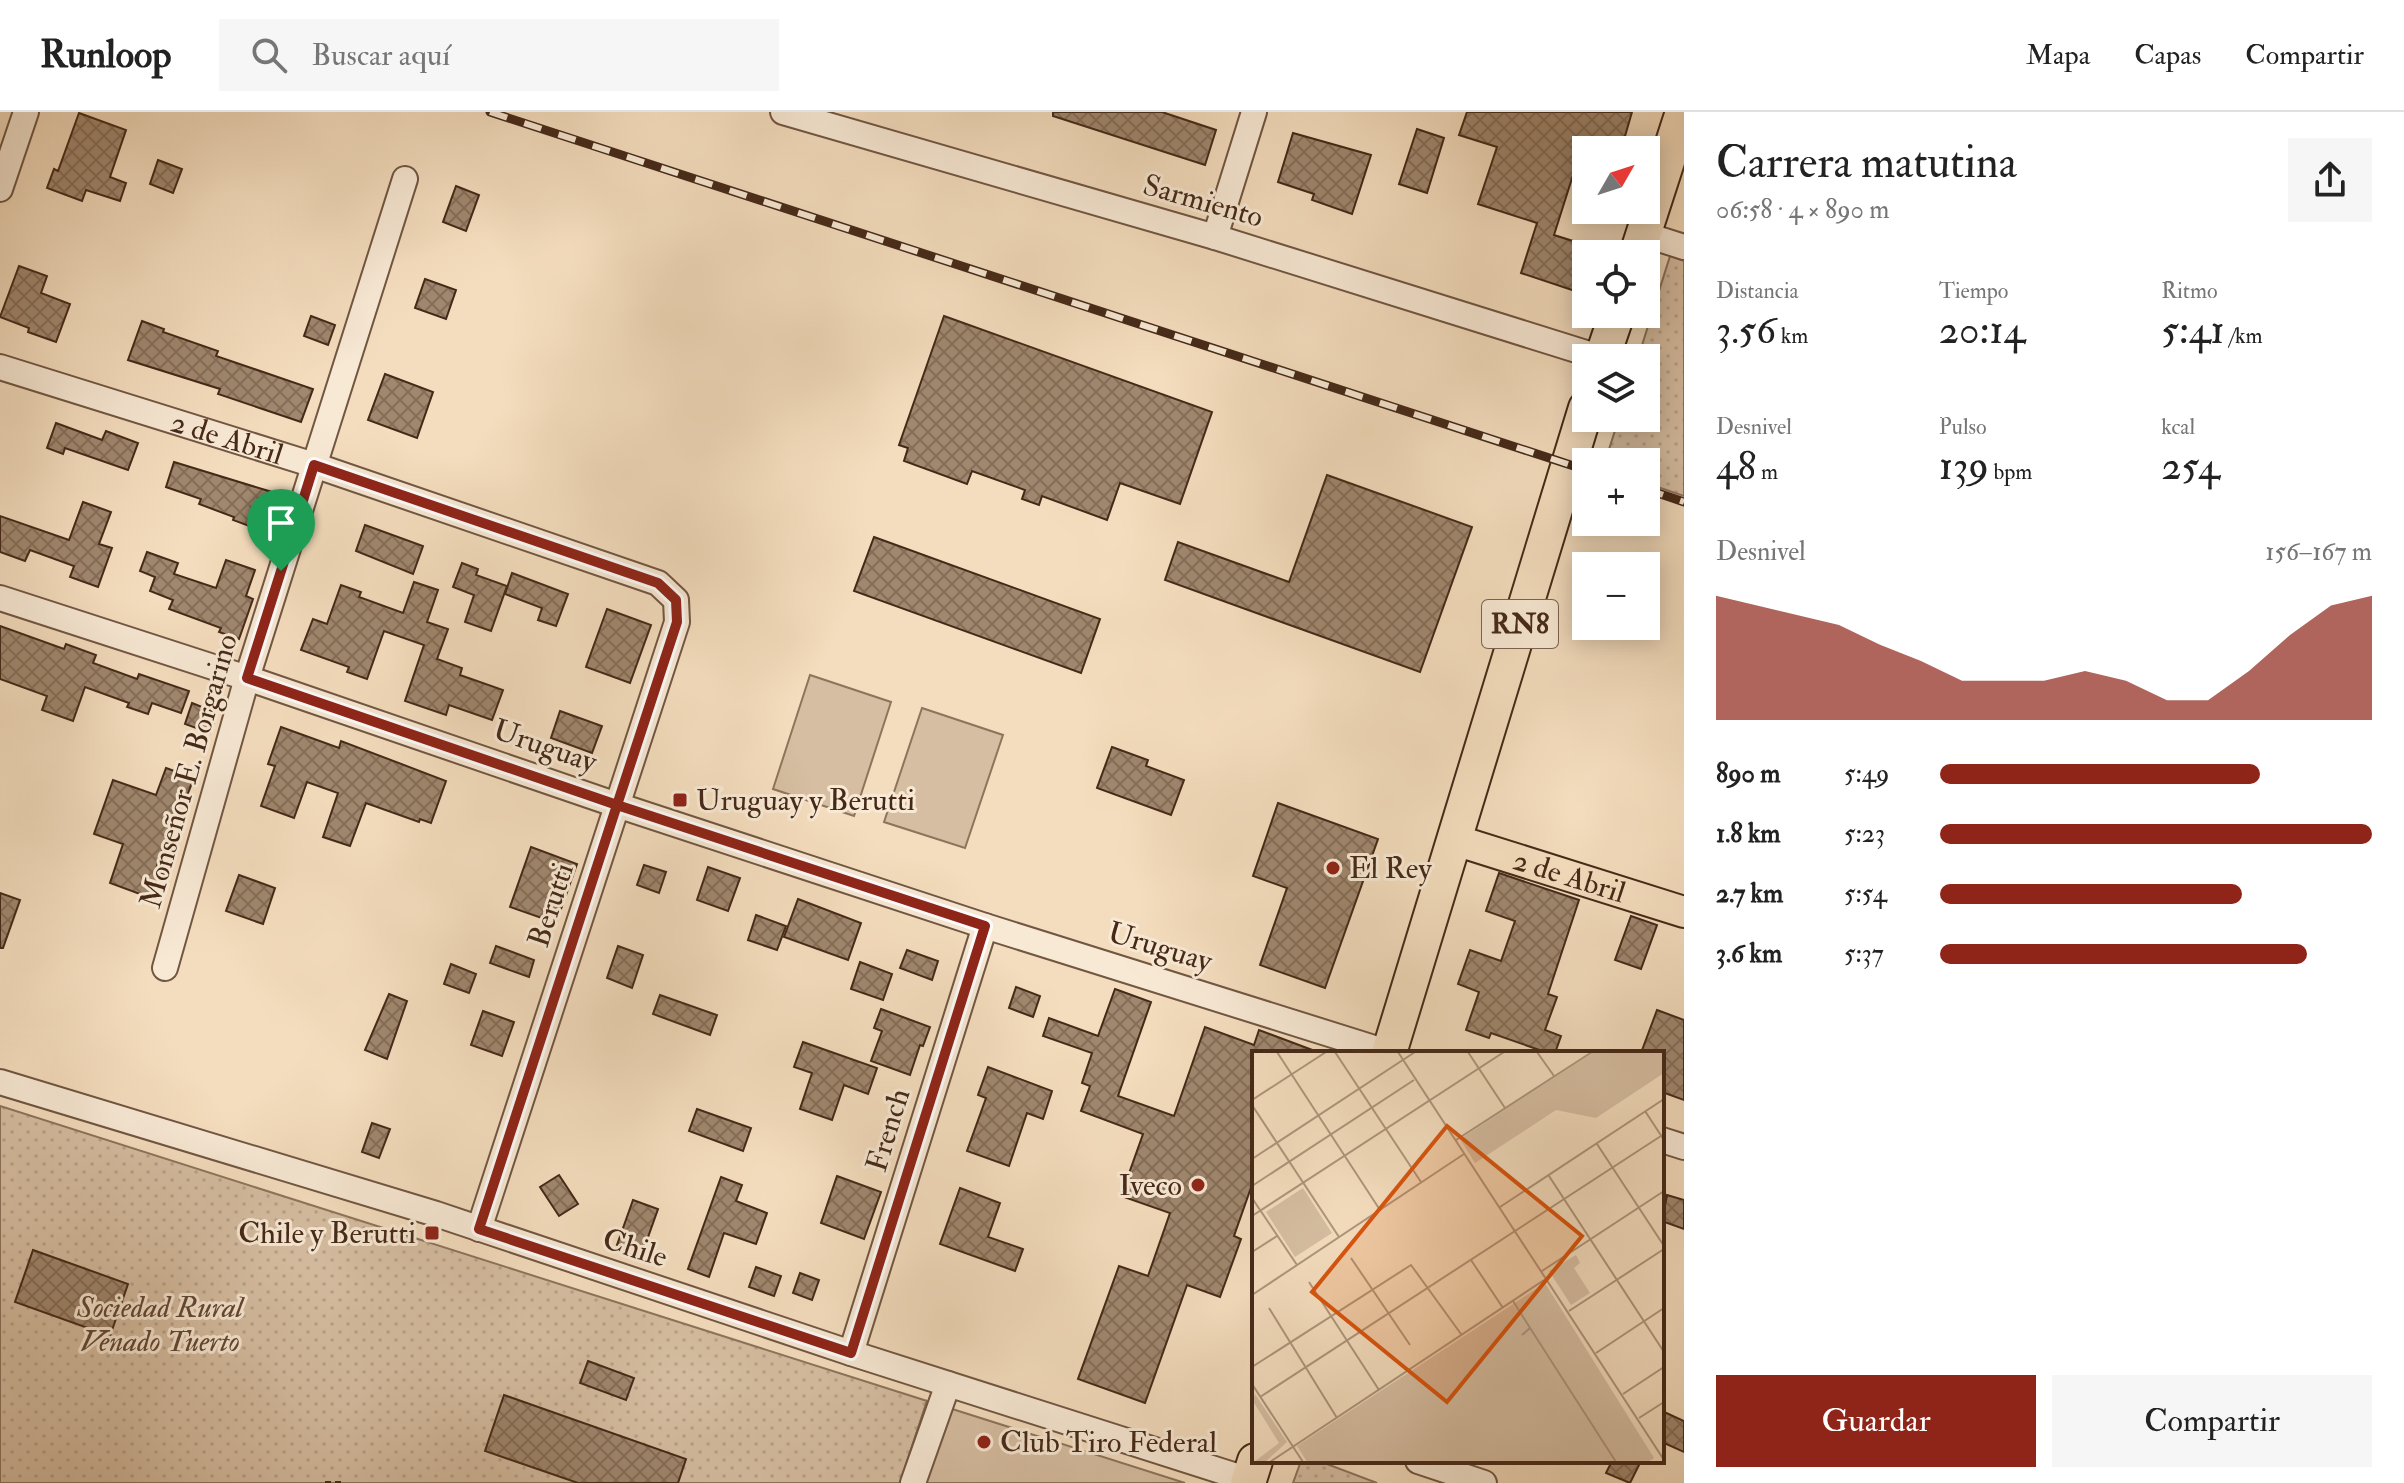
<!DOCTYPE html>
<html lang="es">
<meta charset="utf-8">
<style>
body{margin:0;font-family:"IM FELL Double Pica",serif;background:#f6f6f6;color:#222;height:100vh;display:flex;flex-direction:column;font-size:30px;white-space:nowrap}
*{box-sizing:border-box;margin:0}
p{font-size:26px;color:#767676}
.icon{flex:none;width:44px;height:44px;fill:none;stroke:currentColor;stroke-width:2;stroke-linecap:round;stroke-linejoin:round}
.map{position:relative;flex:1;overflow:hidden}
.drawer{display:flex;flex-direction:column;background:#fff;width:720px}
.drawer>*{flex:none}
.needle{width:52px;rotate:51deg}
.tools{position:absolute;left:1572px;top:24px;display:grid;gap:16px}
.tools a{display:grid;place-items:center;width:88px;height:88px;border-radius:0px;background:#fff;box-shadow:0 4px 20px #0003;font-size:40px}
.pin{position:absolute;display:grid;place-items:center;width:68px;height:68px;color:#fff;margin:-82px -34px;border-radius:50% 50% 50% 0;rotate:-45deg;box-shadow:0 0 8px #0007}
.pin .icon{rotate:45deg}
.round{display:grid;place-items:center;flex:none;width:84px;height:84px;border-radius:0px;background:#f6f6f6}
.head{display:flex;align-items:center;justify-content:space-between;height:136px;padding:0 32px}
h1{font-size:44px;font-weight:600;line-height:60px}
.metrics{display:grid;grid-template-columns:repeat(3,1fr);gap:12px;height:136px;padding:8px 32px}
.metrics div{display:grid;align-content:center}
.metrics b{font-size:40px;font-weight:600}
.metrics small{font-size:22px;font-weight:400}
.metrics p{font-size:22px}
.chart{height:224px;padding:16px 32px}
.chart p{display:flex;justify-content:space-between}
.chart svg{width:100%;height:144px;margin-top:8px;fill:#8f2418;opacity:.7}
.button{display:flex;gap:16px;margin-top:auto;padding:16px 32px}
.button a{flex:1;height:92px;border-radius:0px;background:#8f2418;color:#fff;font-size:32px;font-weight:600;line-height:92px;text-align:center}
.button a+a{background:#f6f6f6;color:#222}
ul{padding:0 32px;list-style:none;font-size:26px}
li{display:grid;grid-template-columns:128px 96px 1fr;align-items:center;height:60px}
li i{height:20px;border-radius:10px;background:#8f2418}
header{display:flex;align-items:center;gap:48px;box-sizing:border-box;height:112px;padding:0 40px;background:#fff;border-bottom:2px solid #e0e0e0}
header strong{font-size:38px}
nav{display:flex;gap:44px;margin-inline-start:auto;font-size:28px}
.search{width:560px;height:72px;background:#f6f6f6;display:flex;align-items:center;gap:20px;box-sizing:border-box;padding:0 28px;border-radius:0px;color:#767676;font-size:30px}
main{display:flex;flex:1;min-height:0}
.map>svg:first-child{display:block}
</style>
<header>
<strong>Runloop</strong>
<div class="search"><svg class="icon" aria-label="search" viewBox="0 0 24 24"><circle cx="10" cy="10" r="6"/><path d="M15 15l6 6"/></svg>Buscar aquí</div>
<nav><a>Mapa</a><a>Capas</a><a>Compartir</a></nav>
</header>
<main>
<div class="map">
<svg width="1684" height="1371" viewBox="0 0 1684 1371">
<defs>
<pattern id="park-dots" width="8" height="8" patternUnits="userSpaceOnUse" patternTransform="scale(2)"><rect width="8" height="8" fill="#d6bea2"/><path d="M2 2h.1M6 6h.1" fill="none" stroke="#b9a38b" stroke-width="1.8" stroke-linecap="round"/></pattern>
<pattern id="building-cross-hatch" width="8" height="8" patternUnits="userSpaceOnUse" patternTransform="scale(2)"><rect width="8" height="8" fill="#a0876e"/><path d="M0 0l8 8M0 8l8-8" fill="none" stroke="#846e59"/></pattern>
</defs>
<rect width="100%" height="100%" fill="#f4ddbe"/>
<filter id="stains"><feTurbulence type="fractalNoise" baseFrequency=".0025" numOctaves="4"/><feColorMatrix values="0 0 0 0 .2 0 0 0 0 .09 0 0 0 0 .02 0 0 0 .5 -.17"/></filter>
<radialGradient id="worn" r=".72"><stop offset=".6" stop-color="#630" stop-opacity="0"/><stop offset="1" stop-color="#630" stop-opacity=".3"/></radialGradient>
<g fill="url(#park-dots)" stroke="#8e745d" stroke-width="2">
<path d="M1670,144L1684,149V384L1646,371V350H1605L1619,306H1646V246H1638Z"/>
<path d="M0,994L927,1289L900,1371H0Z"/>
<path d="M1301,1349H1319L1377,1371H1293Z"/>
</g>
<g fill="#d6bea2" stroke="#8e745d" stroke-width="2">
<path d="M810,563L891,590L854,704L773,677Z"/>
<path d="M922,596L1003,623L965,736L884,710Z"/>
<path d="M927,1289L1185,1371H900Z"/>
</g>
<g fill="url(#building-cross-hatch)" stroke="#452918" stroke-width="2">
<path d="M1053,0H1162L1216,18L1205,53L1053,4Z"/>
<path d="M1467,0H1632L1621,38H1586V63L1574,60L1554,123L1592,135L1590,142H1586V154L1578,180L1521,161L1537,111L1478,92L1497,35L1459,23Z"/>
<path d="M79,1L126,18L110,65L126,71L120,89L86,78L82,89L47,76L54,57L58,59Z"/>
<path d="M1417,17L1444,26L1427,81L1399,72Z"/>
<path d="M1293,21L1371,43L1352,102L1312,88L1314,82L1278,70Z"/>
<path d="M158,48L182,57L173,81L150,72Z"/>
<path d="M456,74L479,83L466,119L443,110Z"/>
<path d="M19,154L47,164L41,181L70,192L56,230L28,220L29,216L0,205Z"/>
<path d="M425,167L456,178L446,207L415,196Z"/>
<path d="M311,204L335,213L328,233L304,224Z"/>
<path d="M944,204L1212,300L1180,392L1120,371L1107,408L1042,384L1039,393L1022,387L1025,378L972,359L967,372L904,349L908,336L899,333Z"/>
<path d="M142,209L164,217L163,220L218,239L216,244L313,277L301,310L218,282L220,277L128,248Z"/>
<path d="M385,262L433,280L417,326L368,308Z"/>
<path d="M56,311L102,328L106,319L138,331L128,358L65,336L63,342L47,336Z"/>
<path d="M174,350L272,380L265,401L277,405L271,422L233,408L234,405L199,392L201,387L166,375Z"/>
<path d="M1327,363L1472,415L1420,560L1165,468L1178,430L1289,470Z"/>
<path d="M83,390L111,400L99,432L112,436L98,475L70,465L74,454L30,438L25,449L0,440V404L69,428Z"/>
<path d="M365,413L423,434L413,462L356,439Z"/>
<path d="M874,425L1100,507L1081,561L854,479Z"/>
<path d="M147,440L178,451L174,462L216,476L226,448L255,458L246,484L253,487L239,527L219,520L221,516L169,497L173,488L150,479L155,465L140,459Z"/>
<path d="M462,451L478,457L476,463L507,474L491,519L465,510L474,483L453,475Z"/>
<path d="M512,461L568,482L556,514L538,508L542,496L505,482Z"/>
<path d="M414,470L438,478L427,510L448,517L437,547L462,556L460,563L503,578L492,608L449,593L446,603L405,589L424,533L384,519L367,567L347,560L349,555L301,538L313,507L327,512L341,473L361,480L359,485L403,501Z"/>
<path d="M607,497L651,513L630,571L586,555Z"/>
<path d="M0,514L64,537L66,532L96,543L93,551L137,567L139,562L189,579L181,601L152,591L148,602L127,595L129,591L85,575L73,609L42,598L47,584L0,567Z"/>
<path d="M192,591L217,601L210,621L185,612Z"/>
<path d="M560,599L602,614L592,641L551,626Z"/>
<path d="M281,615L339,636L341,629L446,669L431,711L420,707L419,710L366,691L350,734L323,725L338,681L307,670L294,706L261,694L275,654L268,652Z"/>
<path d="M1112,635L1148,648L1146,654L1184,668L1171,703L1097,676Z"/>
<path d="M166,656L194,666L186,686L182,685L155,759L165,762L156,788L110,771L123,732L94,722L113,668L156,683Z"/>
<path d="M1278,691L1378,727L1325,876L1260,853L1287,776L1253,764Z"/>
<path d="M531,735L577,752L556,811L510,795Z"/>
<path d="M644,753L666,760L659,781L637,773Z"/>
<path d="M708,755L740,766L728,799L697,788Z"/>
<path d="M1499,761L1579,788L1548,882L1557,885L1545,918L1561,924L1555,941H1548L1491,921L1489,926L1466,918L1479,880L1458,872L1470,838L1501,849L1515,809L1486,799Z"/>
<path d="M239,763L275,776L263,812L226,799Z"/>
<path d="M0,781L20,788L3,836H0Z"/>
<path d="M798,787L861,811L848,848L784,825Z"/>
<path d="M756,803L786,814L777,838L748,828Z"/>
<path d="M1631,804L1657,813L1641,857L1615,848Z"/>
<path d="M496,834L534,848L529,865L490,851Z"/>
<path d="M618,834L643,843L632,876L607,866Z"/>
<path d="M907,838L938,849L932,868L900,856Z"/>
<path d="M860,850L892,862L883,888L851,877Z"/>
<path d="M451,852L476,862L469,881L444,872Z"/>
<path d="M1016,875L1040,884L1033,905L1009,896Z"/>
<path d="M1115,877L1151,890L1118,984L1174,1004L1205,915L1254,933L1259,918L1315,939V941H1254V1067L1234,1124L1241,1127L1220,1185L1187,1173L1145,1291L1078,1267L1119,1154L1148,1164L1170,1101L1121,1084L1143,1022L1081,999L1090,974L1082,971L1092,941L1043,924L1049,906L1098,924Z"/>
<path d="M389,882L407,889L387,947L365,938Z"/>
<path d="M660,883L717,903L710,923L653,902Z"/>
<path d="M881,897L930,915L923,934L920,933L910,963L871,949L882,919L874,916Z"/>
<path d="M1657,898L1684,908V988L1662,980V941H1641Z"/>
<path d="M483,899L514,910L502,944L471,933Z"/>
<path d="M803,930L877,956L868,982L844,973L832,1008L800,997L812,961L794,955Z"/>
<path d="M988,955L1052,979L1043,1007L1027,1001L1009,1054L967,1039L986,986L978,983Z"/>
<path d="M697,997L751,1016L743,1039L689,1019Z"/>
<path d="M372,1011L390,1017L379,1046L362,1040Z"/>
<path d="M559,1063L578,1092L559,1104L540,1075Z"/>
<path d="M837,1064L881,1080L864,1127L821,1111Z"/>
<path d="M721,1065L742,1073L736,1089L767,1101L756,1132L724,1121L709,1165L688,1157Z"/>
<path d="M960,1076L1000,1091L988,1125L1023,1137L1015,1159L940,1132Z"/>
<path d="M1667,1083L1684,1088V1117L1662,1109Z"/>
<path d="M633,1088L658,1097L642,1142L617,1133Z"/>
<path d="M33,1138L128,1172L110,1224L15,1190Z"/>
<path d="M756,1155L781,1164L774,1184L749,1175Z"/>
<path d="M800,1161L819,1168L812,1188L793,1181Z"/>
<path d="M588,1249L634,1266L626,1288L580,1271Z"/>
<path d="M504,1283L686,1347L678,1371H578L485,1339Z"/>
<path d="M1662,1299L1684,1309V1340L1662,1330Z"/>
<path d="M1612,1349H1641L1630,1371L1606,1361Z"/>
</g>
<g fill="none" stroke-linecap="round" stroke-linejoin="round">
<g stroke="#715642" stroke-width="28">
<g id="minor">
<path d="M783,0L1215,125L1602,246"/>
<path d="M0,77L26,0"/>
<path d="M1643,122L1684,135"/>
<path d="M1215,125L1254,0"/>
<path id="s1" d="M0,255L314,353L658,471L676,488L677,510L479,1117"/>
<path d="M0,486L247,566L617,693L985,814L1390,941"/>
<path d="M165,856L247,566L405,67"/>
<path d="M0,970L436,1102L851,1241L1249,1368"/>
<path d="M1662,1028L1684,1035"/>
<path d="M851,1241L985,814"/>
<path d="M1418,1349L1484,1371"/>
<path d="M913,1371L948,1272"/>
</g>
</g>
<g stroke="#452918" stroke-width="34">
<g id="major">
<path id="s2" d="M1455,728L1684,800"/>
</g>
</g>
<g stroke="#452918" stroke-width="38">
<g id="highway">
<path d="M1637,142L1683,0"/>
<path d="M1602,246L1617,202"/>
<path d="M1389,941L1586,296"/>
<path d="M1248,1371L1255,1349"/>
</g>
</g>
<path stroke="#452918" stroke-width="4" stroke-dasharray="6 4" stroke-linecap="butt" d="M325,1371H343"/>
<use href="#minor" stroke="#f8e9d5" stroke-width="24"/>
<use href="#major" stroke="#f4ddbe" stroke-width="30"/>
<use href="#highway" stroke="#f4ddbe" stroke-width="34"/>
<g stroke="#452918" stroke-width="9">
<g id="rail">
<path d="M490,0L1586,358"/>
<path d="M1646,377L1684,390"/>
</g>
</g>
<use href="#rail" stroke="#f8e9d5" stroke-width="6" stroke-dasharray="18" stroke-linecap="butt"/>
</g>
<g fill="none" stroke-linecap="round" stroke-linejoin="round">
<g stroke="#fff" stroke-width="16">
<path id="route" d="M281,459L247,566L617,693L479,1117L851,1241L985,814L617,693L677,510L676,488L658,471L314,353L281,459"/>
</g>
<use href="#route" stroke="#8f2418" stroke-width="10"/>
</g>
<g fill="#8f2418" stroke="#f8e9d5" stroke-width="3">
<rect x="672" y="680" width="16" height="16" rx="4"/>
<circle cx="1333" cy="756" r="8"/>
<circle cx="1198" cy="1073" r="8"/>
<rect x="424" y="1113" width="16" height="16" rx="4"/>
<circle cx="984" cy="1330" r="8"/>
</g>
<g text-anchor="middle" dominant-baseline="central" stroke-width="6" stroke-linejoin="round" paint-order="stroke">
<rect fill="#f8e9d5" stroke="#7b6351" stroke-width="2" x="1482" y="488" width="76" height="48" rx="6"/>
<g font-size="28" font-weight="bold" fill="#452918">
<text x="1520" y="512">RN8</text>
</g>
<g font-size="30" fill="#452918" stroke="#f8e9d5">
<text transform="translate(1203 89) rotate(16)">Sarmiento</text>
<text stroke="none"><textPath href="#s1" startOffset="238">2 de Abril</textPath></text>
<text transform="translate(545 634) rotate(19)">Uruguay</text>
<text transform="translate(189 659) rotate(-74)">Monseñor E. Borgarino</text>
<text stroke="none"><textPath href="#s2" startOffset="120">2 de Abril</textPath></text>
<text transform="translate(551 793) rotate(-72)">Berutti</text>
<text transform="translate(1160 835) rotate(17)">Uruguay</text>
<text transform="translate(888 1018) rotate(-73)">French</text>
<text transform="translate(635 1136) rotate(18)">Chile</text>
</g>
<g font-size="30" fill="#452918" stroke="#f8e9d5" text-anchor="start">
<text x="696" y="688">Uruguay y Berutti</text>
<text x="1349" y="756">El Rey</text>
<text x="1182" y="1073" text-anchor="end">Iveco</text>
<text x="416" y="1121" text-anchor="end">Chile y Berutti</text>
<text x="1000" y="1330">Club Tiro Federal</text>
</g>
<g font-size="30" font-style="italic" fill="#624734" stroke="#f8e9d5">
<text x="160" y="1195">Sociedad Rural<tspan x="160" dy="34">Venado Tuerto</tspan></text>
</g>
</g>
<g transform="translate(1252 939)">
<rect width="412" height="412" fill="#f4ddbe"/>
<path d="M3,343L35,391L13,411H2L27,392L1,350Z" fill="#d6bea2"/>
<path d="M342,1H412V22L344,67L304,59L223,112L208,88ZM324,204L328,212L322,217L338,242L319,254L297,220ZM261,253L363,411H55L45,395Z" fill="#d6bea2"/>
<path d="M51,137L80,182L43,206L14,161ZM293,232L402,407L396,411H363L261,253Z" fill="#d6bea2"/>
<path fill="none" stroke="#ae957c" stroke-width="2" d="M25,1L128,159M83,1L169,131M146,1L412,409M216,1L253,57M285,1L302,25M0,49L74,1M0,54L87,186M393,60L412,89M204,89L340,1M345,93L412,195M0,108L163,1M297,125L412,301M0,135L162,29M0,147L45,214M248,156L412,48M0,165L252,1M0,201L25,185M99,207L158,294M219,209L251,257M290,220L412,140M57,231L127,339M0,244L212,103M261,250L278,277L270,284M17,257L85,367M317,260L412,198M278,277L364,411M344,302L412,257M0,316L159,214L209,283M0,333L51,411M371,343L412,316M8,346L412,83M387,367L412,351M18,411L292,229"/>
<path fill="#d8540d" fill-opacity="0.15" stroke="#d8540d" stroke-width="4" d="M195,75L330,185L195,351L60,241Z"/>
<rect width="412" height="412" fill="none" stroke="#452918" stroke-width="4"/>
</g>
<rect width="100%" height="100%" filter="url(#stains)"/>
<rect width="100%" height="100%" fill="url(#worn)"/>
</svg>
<div class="tools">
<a><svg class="needle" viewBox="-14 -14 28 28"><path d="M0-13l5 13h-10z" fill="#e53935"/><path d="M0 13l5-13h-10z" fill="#767676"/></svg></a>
<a><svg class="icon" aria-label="locate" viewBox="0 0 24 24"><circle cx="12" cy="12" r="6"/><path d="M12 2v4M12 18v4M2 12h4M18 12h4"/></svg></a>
<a><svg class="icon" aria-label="layers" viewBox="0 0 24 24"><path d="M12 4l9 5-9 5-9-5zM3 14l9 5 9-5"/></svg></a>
<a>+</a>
<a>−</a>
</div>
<div class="pin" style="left:281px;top:459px;background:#1e9e55"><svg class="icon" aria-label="arrive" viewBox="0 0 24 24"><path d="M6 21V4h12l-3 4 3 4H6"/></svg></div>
</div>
<section class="drawer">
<div class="head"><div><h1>Carrera matutina</h1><p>06:58 · 4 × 890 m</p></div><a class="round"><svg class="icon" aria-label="share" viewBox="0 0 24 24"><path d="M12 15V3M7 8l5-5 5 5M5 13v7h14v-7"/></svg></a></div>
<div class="metrics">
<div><p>Distancia</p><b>3.56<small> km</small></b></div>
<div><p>Tiempo</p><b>20:14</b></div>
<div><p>Ritmo</p><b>5:41<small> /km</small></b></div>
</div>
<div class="metrics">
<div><p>Desnivel</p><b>48<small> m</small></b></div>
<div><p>Pulso</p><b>139<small> bpm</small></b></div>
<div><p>kcal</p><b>254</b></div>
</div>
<div class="chart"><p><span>Desnivel</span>156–167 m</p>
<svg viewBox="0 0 160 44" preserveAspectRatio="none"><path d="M0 44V6L10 9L20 12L30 15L40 21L50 26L60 32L70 32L80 32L90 29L100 32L110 38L120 38L130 29L140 18L150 9L160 6V44z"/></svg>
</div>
<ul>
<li><b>890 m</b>5:49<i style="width:74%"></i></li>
<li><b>1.8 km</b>5:23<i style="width:100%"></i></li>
<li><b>2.7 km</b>5:54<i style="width:70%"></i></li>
<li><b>3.6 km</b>5:37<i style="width:85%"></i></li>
</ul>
<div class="button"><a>Guardar</a><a>Compartir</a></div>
</section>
</main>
